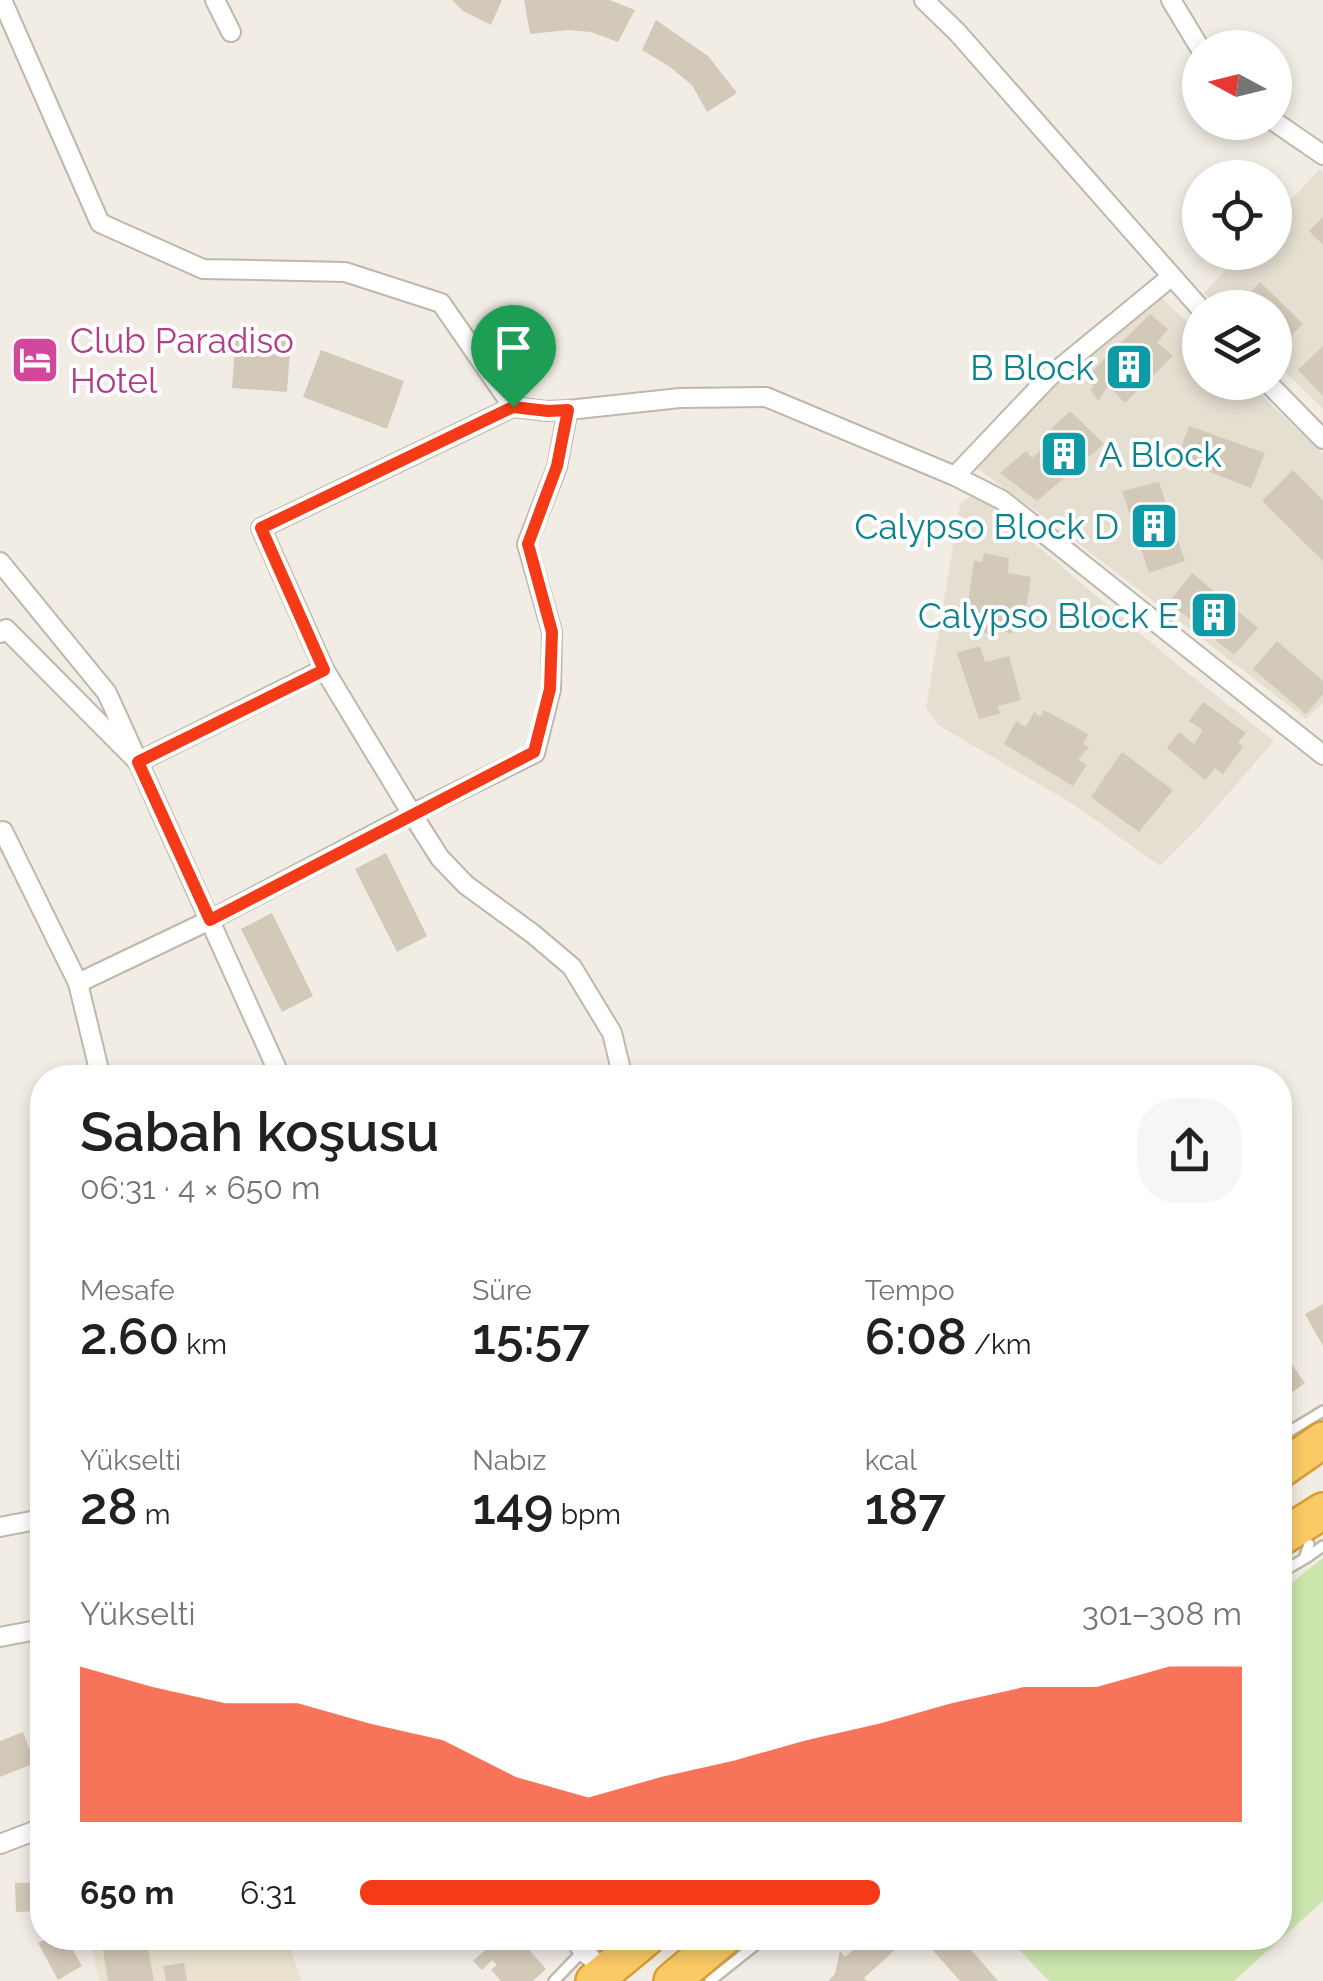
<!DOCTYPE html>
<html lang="tr">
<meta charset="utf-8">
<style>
body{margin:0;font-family:Raleway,sans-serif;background:#f6f6f6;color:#202124;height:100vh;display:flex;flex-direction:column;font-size:38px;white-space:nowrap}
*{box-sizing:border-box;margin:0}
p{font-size:32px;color:#757577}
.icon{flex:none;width:55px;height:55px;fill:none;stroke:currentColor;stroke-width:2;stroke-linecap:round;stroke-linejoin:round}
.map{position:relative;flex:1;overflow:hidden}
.sheet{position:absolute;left:30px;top:1065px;width:1262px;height:885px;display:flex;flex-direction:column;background:#fff;border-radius:40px;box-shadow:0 5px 15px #0003}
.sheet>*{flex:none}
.needle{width:65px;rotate:277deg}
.controls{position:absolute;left:1182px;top:30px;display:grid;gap:20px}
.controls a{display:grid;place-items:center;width:110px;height:110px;border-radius:50%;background:#fff;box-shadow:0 5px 15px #0003;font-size:50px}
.pin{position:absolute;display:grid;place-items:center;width:85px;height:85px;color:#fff;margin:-102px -42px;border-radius:50% 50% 50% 0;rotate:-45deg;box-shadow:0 0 10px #0007}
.pin .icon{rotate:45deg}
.round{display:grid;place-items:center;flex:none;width:105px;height:105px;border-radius:40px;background:#f6f6f6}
.headline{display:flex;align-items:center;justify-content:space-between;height:170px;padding:0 50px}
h1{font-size:55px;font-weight:600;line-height:75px}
.figures{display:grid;grid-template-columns:repeat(3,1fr);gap:15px;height:170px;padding:10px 50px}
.figures div{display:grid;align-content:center}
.figures b{font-size:50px;font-weight:600}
.figures small{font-size:28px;font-weight:400}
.figures p{font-size:28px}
.chart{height:280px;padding:20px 50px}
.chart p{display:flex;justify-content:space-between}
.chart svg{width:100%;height:180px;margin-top:10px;fill:#f53a17;opacity:.7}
ul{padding:0 50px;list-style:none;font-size:32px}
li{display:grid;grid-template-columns:160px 120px 1fr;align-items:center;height:75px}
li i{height:25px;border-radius:12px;background:#f53a17}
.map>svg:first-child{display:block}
</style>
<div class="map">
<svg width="1323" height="1981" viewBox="0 0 1323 1981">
<rect width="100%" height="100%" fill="#f1ede4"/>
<g fill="#e5dfd2">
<path d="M1320,169L1323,172V409L1275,362V308L1219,307L1204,293L1242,253L1275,252V217Z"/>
<path d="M1154,290L1200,335V382L1249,383L1323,454V703L1306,719L1043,516L972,465Z"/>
<path d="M975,493L1174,662L1274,741L1201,825L1160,866L1073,804L938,725L926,708L960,504Z"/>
</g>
<path fill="#eae2ce" d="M90,1938H286L302,1981H99Z"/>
<path fill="#cbe5ad" d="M1323,1558V1901L1234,1981H1049L1008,1938H1280V1614L1288,1607L1280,1592Z"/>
<g fill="#d3c9b9">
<path d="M452,0H502L491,25L463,11Z"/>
<path d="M524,0H609L635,10L618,42L591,32L568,30L530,34Z"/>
<path d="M656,20L708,56L737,93L707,112L692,85L670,67L642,50Z"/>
<path d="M1323,217V245L1309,231Z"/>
<path d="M1260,282L1303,324L1275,352V308H1235Z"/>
<path d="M1150,314L1168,329L1157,342L1173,356L1125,403L1108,386L1098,401L1090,389L1094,386L1085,378Z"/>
<path d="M236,333L291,337L287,392L232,388Z"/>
<path d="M1323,346V396L1298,370Z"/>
<path d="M321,350L404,381L387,429L303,397Z"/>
<path d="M1070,411L1104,444L1037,501L1000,473L1026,451L1032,458L1055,438L1049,431Z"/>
<path d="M1189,426L1265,453L1251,488L1177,459Z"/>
<path d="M1293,470L1323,500V561L1262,501Z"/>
<path d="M1159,482L1185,561L1149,573L1122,491Z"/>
<path d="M984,553L1009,558L1008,573L1031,577L1023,629L1012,627V634L997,629L994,636L973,629L975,618L966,616L974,561L982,562Z"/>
<path d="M1192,573L1258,628L1234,655L1169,602Z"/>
<path d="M1277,641L1323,681V694L1306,714L1253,669Z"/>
<path d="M980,646L985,662L1009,656L1021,700L998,706L1000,714L979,719L957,653Z"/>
<path d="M1203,702L1246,733L1238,742L1243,747L1223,774L1215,768L1205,780L1167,748L1179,732L1194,744L1203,730L1189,721Z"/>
<path d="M1044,710L1088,734L1083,744L1089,747L1078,760L1087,765L1073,786L1004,744L1016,721L1026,727L1034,712L1040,717Z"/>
<path d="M1122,752L1173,790L1139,832L1091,797Z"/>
<path d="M386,853L427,936L397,952L355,869Z"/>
<path d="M272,913L313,996L282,1012L241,929Z"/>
<path d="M1323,1304V1346L1305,1314Z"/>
<path d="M1280,1348L1305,1383L1280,1401Z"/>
<path d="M23,1732L35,1763L0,1777V1741Z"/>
<path d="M42,1882V1911L16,1912L15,1883Z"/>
<path d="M48,1938H66L82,1966L58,1980L38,1943Z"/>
<path d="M101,1938H146L154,1981H108Z"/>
<path d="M498,1938H517L512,1943L516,1948L522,1942L546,1969L533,1981H501L491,1970L497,1965L492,1960L482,1970L473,1961Z"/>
<path d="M866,1938H908L864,1978L867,1981H828L835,1974L840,1951L845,1957Z"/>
<path d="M922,1938H961L998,1981H960Z"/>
<path d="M184,1963L187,1981H166L163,1966Z"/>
</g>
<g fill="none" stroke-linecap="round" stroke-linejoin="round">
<g stroke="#bfb8aa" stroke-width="14">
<g id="lane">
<path d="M1280,1437L1323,1411"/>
<path d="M1306,1558L1323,1546"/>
<path d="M1280,1573L1304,1559L1309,1544"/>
<path d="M554,1981L583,1951L600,1938"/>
<path d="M710,1981L764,1938"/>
</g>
</g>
<g stroke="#bfb8aa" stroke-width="22">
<g id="street">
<path d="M2,0L100,223L203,269L345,272L441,303L513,407"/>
<path d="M215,0L231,32"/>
<path d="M924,0L957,32L1200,308"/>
<path d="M1171,0L1200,48"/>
<path d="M1275,122L1323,155"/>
<path d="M1267,382L1323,439"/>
<path d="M568,410L557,467L527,544L552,632L551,689L535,753L412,814L440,858L466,885L533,934L572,967L612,1033L623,1078"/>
<path d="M955,476L1049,377L1172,276"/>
<path d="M0,562L107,693L281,1078"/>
<path d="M0,633L6,629L138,762L324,669L261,528L513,407L547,411L568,410L680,398L766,397L955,476L1002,500L1323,755"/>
<path d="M3,831L78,983"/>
<path d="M101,1078L78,983L210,920L412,814L324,669"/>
<path d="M0,1527L42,1519"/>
<path d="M0,1637L42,1629"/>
<path d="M0,1844L42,1828"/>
<path d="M573,1938L583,1951L606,1971"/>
</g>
</g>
<g stroke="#d99e36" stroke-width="40">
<g id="highway">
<path d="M1280,1470L1323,1440"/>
<path d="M1280,1538L1323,1511"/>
<path d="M594,1981L646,1938"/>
<path d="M672,1981L723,1938"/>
</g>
</g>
<use href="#lane" stroke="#fff" stroke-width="9"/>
<use href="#street" stroke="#fff" stroke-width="18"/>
<use href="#highway" stroke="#faca66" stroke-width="35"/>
</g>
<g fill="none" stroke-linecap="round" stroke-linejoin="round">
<g stroke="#fff" stroke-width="20">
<path id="route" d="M513,407L548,411L568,410L557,466L528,544L552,632L550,689L534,752L210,920L138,762L324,670L261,528Z"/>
</g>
<use href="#route" stroke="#f53a17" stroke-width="12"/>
</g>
<defs>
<g id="hotel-square" transform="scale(2.5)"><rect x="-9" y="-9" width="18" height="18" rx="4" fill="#d1479c" stroke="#fff"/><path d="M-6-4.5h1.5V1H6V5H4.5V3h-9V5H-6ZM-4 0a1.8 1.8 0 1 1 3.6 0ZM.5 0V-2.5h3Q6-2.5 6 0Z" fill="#fff"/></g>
<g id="building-square" transform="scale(2.5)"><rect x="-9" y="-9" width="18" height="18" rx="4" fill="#0f9aa8" stroke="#fff"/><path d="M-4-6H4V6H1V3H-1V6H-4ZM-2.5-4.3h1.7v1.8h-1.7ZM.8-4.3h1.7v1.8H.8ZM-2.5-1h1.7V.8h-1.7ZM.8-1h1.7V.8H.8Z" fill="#fff"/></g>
</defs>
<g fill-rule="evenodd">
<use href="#hotel-square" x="35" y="360"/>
<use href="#building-square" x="1129" y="367"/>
<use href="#building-square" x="1064" y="454"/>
<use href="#building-square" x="1154" y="526"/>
<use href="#building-square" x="1214" y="615"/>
</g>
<g text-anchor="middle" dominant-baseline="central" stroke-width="8" stroke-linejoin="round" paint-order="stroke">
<g font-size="35" fill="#b23c85" stroke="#fff" text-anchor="start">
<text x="70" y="340">Club Paradiso<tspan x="70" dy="40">Hotel</tspan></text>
</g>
<g font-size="35" fill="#0d838f" stroke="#fff" text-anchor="end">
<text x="1094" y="367">B Block</text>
<text x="1099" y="454" text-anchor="start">A Block</text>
<text x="1119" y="526">Calypso Block D</text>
<text x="1179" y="615">Calypso Block E</text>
</g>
</g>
</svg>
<div class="controls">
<a><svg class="needle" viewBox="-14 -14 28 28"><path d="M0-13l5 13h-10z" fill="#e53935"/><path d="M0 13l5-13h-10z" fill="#757577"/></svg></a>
<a><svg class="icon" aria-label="locate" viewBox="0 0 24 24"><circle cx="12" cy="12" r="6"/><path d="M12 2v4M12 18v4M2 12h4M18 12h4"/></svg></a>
<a><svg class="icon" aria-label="layers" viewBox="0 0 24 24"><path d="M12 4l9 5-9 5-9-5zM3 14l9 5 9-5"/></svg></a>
</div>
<div class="pin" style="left:513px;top:407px;background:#1e9e55"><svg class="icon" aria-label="arrive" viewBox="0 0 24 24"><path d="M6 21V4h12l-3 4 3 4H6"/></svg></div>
<section class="sheet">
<div class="headline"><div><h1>Sabah koşusu</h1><p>06:31 · 4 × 650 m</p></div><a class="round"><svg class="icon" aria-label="share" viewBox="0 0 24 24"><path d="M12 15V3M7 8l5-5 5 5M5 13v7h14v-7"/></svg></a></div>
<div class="figures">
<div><p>Mesafe</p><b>2.60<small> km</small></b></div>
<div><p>Süre</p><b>15:57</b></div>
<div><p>Tempo</p><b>6:08<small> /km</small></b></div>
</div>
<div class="figures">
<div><p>Yükselti</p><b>28<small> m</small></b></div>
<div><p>Nabız</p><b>149<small> bpm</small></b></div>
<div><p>kcal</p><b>187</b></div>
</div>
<div class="chart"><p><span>Yükselti</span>301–308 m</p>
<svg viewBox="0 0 160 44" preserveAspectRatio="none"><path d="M0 44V6L10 11L20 15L30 15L40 20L50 24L60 33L70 38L80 33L90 29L100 24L110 20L120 15L130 11L140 11L150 6L160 6V44z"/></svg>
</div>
<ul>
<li><b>650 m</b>6:31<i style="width:59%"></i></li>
</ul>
</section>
</div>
